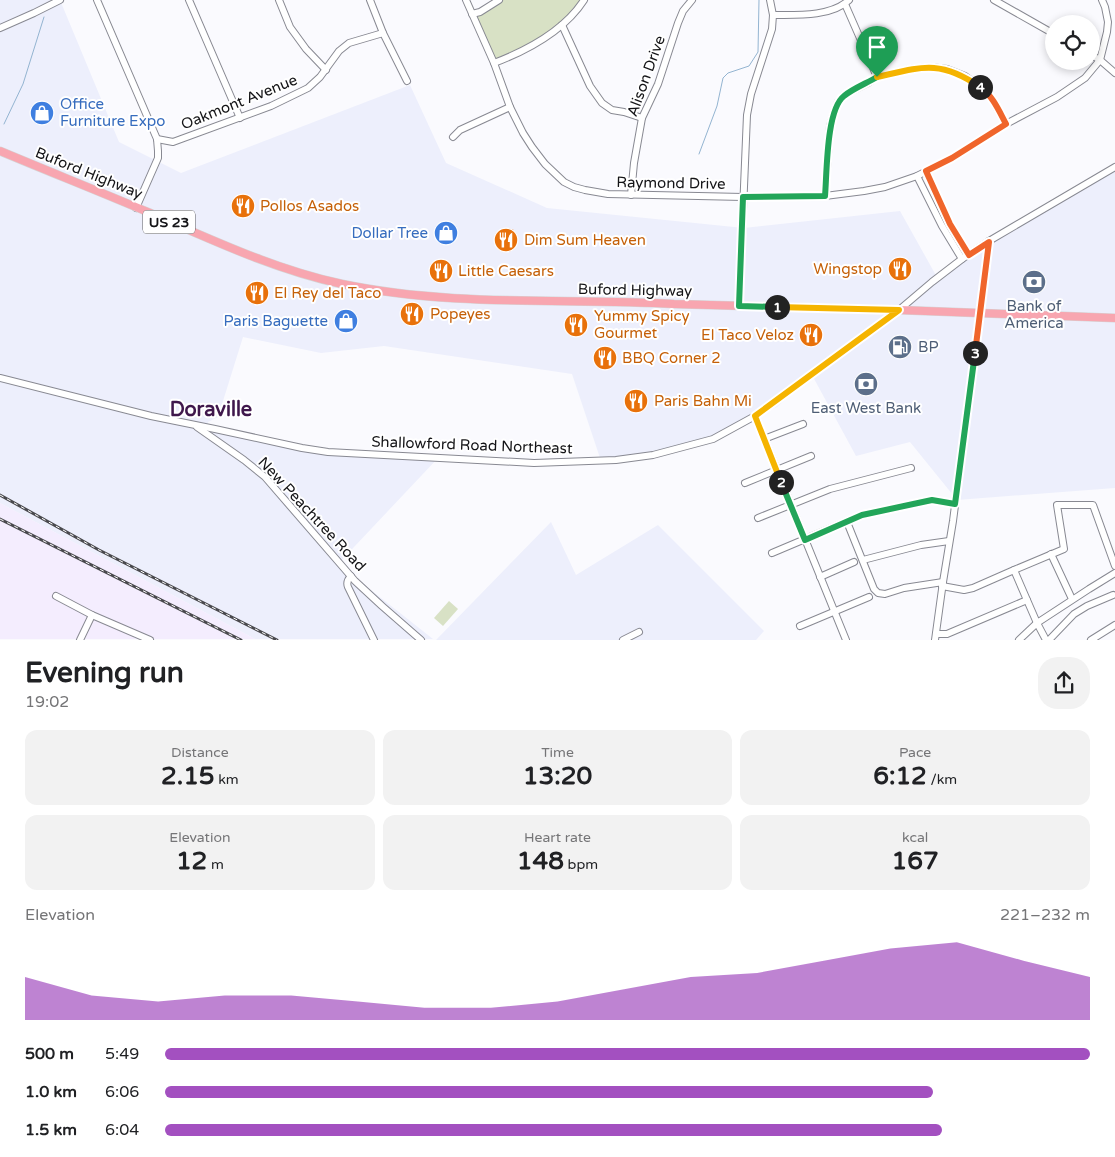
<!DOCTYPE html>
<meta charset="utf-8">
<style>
body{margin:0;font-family:"Varela Round",sans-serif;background:#f2f2f2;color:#202124;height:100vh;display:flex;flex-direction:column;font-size:19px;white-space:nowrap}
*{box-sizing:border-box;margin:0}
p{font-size:16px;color:#757577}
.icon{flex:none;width:28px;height:28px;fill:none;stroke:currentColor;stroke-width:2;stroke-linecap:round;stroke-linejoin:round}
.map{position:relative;height:640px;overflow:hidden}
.side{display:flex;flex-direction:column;background:#fff;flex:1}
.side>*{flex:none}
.tools{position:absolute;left:1045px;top:15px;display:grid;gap:10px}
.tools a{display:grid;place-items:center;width:55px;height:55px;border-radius:50%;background:#fff;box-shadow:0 2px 8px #0003;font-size:25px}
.pin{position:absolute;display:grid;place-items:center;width:42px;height:42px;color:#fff;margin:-51px -21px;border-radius:50% 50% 50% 0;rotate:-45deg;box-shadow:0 0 5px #0007}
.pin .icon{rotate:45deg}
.km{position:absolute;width:25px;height:25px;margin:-12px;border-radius:50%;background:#222;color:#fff;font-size:14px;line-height:25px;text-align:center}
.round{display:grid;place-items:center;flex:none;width:52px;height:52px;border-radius:20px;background:#f2f2f2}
.head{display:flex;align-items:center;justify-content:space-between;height:85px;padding:0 25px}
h1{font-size:28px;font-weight:700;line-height:38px}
.metrics{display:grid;grid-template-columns:repeat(3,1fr);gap:8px;height:85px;padding:5px 25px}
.metrics div{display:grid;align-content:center;border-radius:12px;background:#f2f2f2;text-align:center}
.metrics b{font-size:25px;font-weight:700}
.metrics small{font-size:14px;font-weight:400}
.metrics p{font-size:14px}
.chart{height:140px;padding:10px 25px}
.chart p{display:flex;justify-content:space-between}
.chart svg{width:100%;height:90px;margin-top:5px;fill:#a350c0;opacity:.7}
ul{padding:0 25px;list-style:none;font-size:16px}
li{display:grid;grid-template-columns:80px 60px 1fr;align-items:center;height:38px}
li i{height:12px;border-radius:6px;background:#a350c0}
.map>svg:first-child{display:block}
</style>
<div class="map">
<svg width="1115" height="640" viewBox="0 0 1115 640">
<rect width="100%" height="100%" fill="#fafafe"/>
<g fill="#edeffc">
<path d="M0,0H60L119,142L181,173L410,85L446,163L547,208L744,228L900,211L938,279L989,241L1115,169V488L957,500L910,442L856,456L812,375L777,407L704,441L602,464L572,374L384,346L321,353L243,337L218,417L208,422L207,426L310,448L438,458L338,564L433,639H255L0,503Z"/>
<path d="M551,522L576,575L658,525L764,631L756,640H436Z"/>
</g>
<path fill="#f4edfe" d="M0,503L255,639H0Z"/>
<g fill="#d8e1c5">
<path d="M499,0H585L558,29L494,63L473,14Z"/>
<path d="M449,601L458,609L443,626L434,618Z"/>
</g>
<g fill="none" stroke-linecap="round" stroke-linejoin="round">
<g stroke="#93b4d1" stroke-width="1">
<path d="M4,124L23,84L44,17"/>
<path d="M699,154L717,106L723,78L728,73L749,66L758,52L759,0"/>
</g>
<g stroke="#888992" stroke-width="8">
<g id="minor">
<path d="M97,0L157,139L158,151V158L136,208"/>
<path d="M189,0L240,118"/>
<path d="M279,0L290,27L306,49L326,70"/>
<path d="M370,0L383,33L407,81"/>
<path d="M466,0L494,63L510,107L523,133L532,147L545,164L564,182L574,187L585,190L608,194L743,197L825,196L864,191L885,187L917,176L952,158L1006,124L1057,97L1085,78L1100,60L1107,32L1108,22L1105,7L1102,0"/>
<path d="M994,0L1054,34"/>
<path d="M845,4L877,77"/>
<path d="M472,14L480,12L499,0"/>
<path d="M773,15C796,15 831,17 849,0"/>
<path d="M562,25L590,86L602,103L612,110L624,112L642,118"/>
<path d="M0,28L34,13L60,0"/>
<path d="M1091,55L1100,60L1115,73"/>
<path d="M494,63C528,50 564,31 584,0"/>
<path d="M453,137L460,130L510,107"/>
<path d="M157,139L173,142L271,106L308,88L320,77L339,51L349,43L383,33"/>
<path d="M926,171L950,224L969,255"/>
<path d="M917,176L942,226L962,259"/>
<path d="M631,195L634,163L642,118L658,84L678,23L683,11L692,0"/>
<path d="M825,196L830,126L834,112L838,102L844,95L868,83L877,77L911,69L931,67L947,69L965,76L985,91L992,99L1006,124"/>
<path d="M739,306L747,115L751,94L772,29L773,15L770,0"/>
<path d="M0,378L151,416L215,429L302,448L328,452L534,463L616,460L653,455L713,439L755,416L899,310L932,282L962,259L989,241L1115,167"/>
<path d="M755,416L846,640"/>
<path d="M197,427L244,460L265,477L355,581L382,606L421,640"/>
<path d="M764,439L803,424"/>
<path d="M745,483L811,456"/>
<path d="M758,518L830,489L911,468"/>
<path d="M847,522L874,589L878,593L885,594L904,588L943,582"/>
<path d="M772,553L862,515L932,500L955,504"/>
<path d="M1051,554L1072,599"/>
<path d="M863,560L921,545L949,541"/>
<path d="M1014,570L1064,549L1057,505H1093L1115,566"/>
<path d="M351,576C348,579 346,582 348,587L374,640"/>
<path d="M820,577L854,562"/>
<path d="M56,596L92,615L150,640"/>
<path d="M1027,600L1037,623L1089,589L1115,573"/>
<path d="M800,626L869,597"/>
<path d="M936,634H947L1027,600L1014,570L973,588L964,590L942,586"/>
<path d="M80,640L92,615"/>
<path d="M623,640L639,632"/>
<path d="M935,640L943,582L953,521L989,241"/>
<path d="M1019,640L1037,623L1046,640"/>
<path d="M1049,640L1074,614L1087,606L1113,595"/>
<path d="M1091,640L1115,625"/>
</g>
</g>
<g stroke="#d5d5d5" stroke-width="9">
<path id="major" d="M0,151C50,172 101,192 150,213C212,240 276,270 342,284C452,307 562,298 674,304L899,310L1115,318"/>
</g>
<use href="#minor" stroke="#fff" stroke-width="6"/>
<use href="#major" stroke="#f8a6b0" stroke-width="8"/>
<g stroke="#49494d" stroke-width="3">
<g id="rail">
<path d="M0,495L99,550L277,640"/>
<path d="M0,519L241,640"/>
</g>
</g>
<use href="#rail" stroke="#fff" stroke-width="1" stroke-dasharray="4" stroke-linecap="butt"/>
</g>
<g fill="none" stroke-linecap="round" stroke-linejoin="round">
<g stroke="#fff" stroke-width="10">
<path id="split-1" d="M777,307L739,306L743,197L825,196C827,173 826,110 844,96C852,89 867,83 877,77"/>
</g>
<g stroke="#fff" stroke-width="10">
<path id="split-2" d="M777,307L899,310L755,416L781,482"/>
</g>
<g stroke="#fff" stroke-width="10">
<path id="split-3" d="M781,482L805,540L862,515L932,500L955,504L975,353"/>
</g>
<g stroke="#fff" stroke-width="10">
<path id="split-4" d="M975,353L989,242L969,255L950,224L926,171L952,158L1006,124C999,111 993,96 980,87"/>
</g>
<g stroke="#fff" stroke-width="10">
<path id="split-5" d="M877,77C921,67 940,59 980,87"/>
</g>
<use href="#split-1" stroke="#22a559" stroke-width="6"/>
<use href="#split-2" stroke="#f5b400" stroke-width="6"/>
<use href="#split-3" stroke="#22a559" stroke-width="6"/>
<use href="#split-4" stroke="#f0652b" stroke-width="6"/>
<use href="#split-5" stroke="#f5b400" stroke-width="6"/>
</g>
<defs>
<g id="shop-disc" transform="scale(1.25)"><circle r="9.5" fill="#3f7fe0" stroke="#fff"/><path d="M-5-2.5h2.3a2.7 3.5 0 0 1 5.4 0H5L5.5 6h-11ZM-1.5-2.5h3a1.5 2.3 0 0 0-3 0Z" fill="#fff"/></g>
<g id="restaurant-disc" transform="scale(1.25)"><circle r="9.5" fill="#e8710a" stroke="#fff"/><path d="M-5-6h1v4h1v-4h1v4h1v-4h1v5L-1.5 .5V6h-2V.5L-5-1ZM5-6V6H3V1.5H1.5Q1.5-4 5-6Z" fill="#fff"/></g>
<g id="bank-disc" transform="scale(1.25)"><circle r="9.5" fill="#5c6f8a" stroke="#fff"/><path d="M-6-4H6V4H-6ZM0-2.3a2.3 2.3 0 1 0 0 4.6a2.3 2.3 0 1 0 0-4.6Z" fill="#fff"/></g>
<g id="fuel-disc" transform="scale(1.25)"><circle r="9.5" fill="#5c6f8a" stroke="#fff"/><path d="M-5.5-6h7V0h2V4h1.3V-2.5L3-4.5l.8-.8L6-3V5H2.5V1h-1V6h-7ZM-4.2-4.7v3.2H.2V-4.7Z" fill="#fff"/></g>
</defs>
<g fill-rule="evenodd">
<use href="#shop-disc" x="42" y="113"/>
<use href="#restaurant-disc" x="243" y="206"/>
<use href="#shop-disc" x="446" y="233"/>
<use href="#restaurant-disc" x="506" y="240"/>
<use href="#restaurant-disc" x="900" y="269"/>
<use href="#restaurant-disc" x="441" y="271"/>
<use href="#bank-disc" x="1034" y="282"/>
<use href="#restaurant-disc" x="257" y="293"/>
<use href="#restaurant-disc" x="412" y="314"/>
<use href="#shop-disc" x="346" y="321"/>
<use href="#restaurant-disc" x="576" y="325"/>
<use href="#restaurant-disc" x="811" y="335"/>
<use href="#fuel-disc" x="900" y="347"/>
<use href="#restaurant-disc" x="605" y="358"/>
<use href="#bank-disc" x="866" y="384"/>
<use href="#restaurant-disc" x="636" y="401"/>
</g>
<g text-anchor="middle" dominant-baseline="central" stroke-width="4" stroke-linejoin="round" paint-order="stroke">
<rect fill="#fff" stroke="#5a5a5d" stroke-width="1" x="143" y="210.5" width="52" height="23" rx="4"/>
<g font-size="14" font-weight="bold" fill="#141417">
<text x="169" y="222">US 23</text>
</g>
<g font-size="15" fill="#141417" stroke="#fff">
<text transform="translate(646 76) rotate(-70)">Alison Drive</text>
<text transform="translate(239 102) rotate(-22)">Oakmont Avenue</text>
<text transform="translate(89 173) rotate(22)">Buford Highway</text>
<text transform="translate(671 183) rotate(1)">Raymond Drive</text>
<text transform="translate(635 290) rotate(1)">Buford Highway</text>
<text transform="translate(472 445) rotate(2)">Shallowford Road Northeast</text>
<text transform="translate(312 514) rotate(47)">New Peachtree Road</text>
</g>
<g font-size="15" fill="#366cbe" stroke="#fff" text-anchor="end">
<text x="60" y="104" text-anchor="start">Office<tspan x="60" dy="17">Furniture Expo</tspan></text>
<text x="428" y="233">Dollar Tree</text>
<text x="328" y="321">Paris Baguette</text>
</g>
<g font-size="15" fill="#c56008" stroke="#fff" text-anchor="start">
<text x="260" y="206">Pollos Asados</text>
<text x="524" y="240">Dim Sum Heaven</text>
<text x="882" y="269" text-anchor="end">Wingstop</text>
<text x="458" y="271">Little Caesars</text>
<text x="274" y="293">El Rey del Taco</text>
<text x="430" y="314">Popeyes</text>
<text x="594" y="316">Yummy Spicy<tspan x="594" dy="17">Gourmet</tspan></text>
<text x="794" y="335" text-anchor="end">El Taco Veloz</text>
<text x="622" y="358">BBQ Corner 2</text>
<text x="654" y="401">Paris Bahn Mi</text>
</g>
<g font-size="15" fill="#4e5e75" stroke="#fff">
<text x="1034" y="306">Bank of<tspan x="1034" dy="17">America</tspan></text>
<text x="918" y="347" text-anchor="start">BP</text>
<text x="866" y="408">East West Bank</text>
</g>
<g font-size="20" font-weight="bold" fill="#3f174c" stroke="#fff">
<text x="211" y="410">Doraville</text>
</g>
</g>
</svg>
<div class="tools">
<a><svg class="icon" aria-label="locate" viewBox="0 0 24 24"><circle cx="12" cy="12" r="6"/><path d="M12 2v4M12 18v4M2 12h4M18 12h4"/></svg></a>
</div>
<div class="pin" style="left:877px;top:77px;background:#1e9e55"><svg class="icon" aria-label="arrive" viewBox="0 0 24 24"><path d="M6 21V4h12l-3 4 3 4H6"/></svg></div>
<b class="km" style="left:777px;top:307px">1</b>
<b class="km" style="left:781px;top:482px">2</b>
<b class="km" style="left:975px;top:353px">3</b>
<b class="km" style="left:980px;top:87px">4</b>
</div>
<section class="side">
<div class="head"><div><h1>Evening run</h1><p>19:02</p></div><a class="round"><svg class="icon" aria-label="share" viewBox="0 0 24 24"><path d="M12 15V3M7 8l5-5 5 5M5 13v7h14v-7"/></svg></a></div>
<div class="metrics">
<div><p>Distance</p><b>2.15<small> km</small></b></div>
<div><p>Time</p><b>13:20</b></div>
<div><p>Pace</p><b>6:12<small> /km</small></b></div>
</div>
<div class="metrics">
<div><p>Elevation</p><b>12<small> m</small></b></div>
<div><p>Heart rate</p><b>148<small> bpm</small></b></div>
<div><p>kcal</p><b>167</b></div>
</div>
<div class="chart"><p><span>Elevation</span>221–232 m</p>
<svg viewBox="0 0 160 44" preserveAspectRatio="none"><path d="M0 44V23L10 32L20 35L30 32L40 32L50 35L60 38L70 38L80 35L90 29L100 23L110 21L120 15L130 9L140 6L150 15L160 23V44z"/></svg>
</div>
<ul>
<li><b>500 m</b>5:49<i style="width:100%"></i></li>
<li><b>1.0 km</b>6:06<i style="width:83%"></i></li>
<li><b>1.5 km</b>6:04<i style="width:84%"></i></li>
</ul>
</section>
